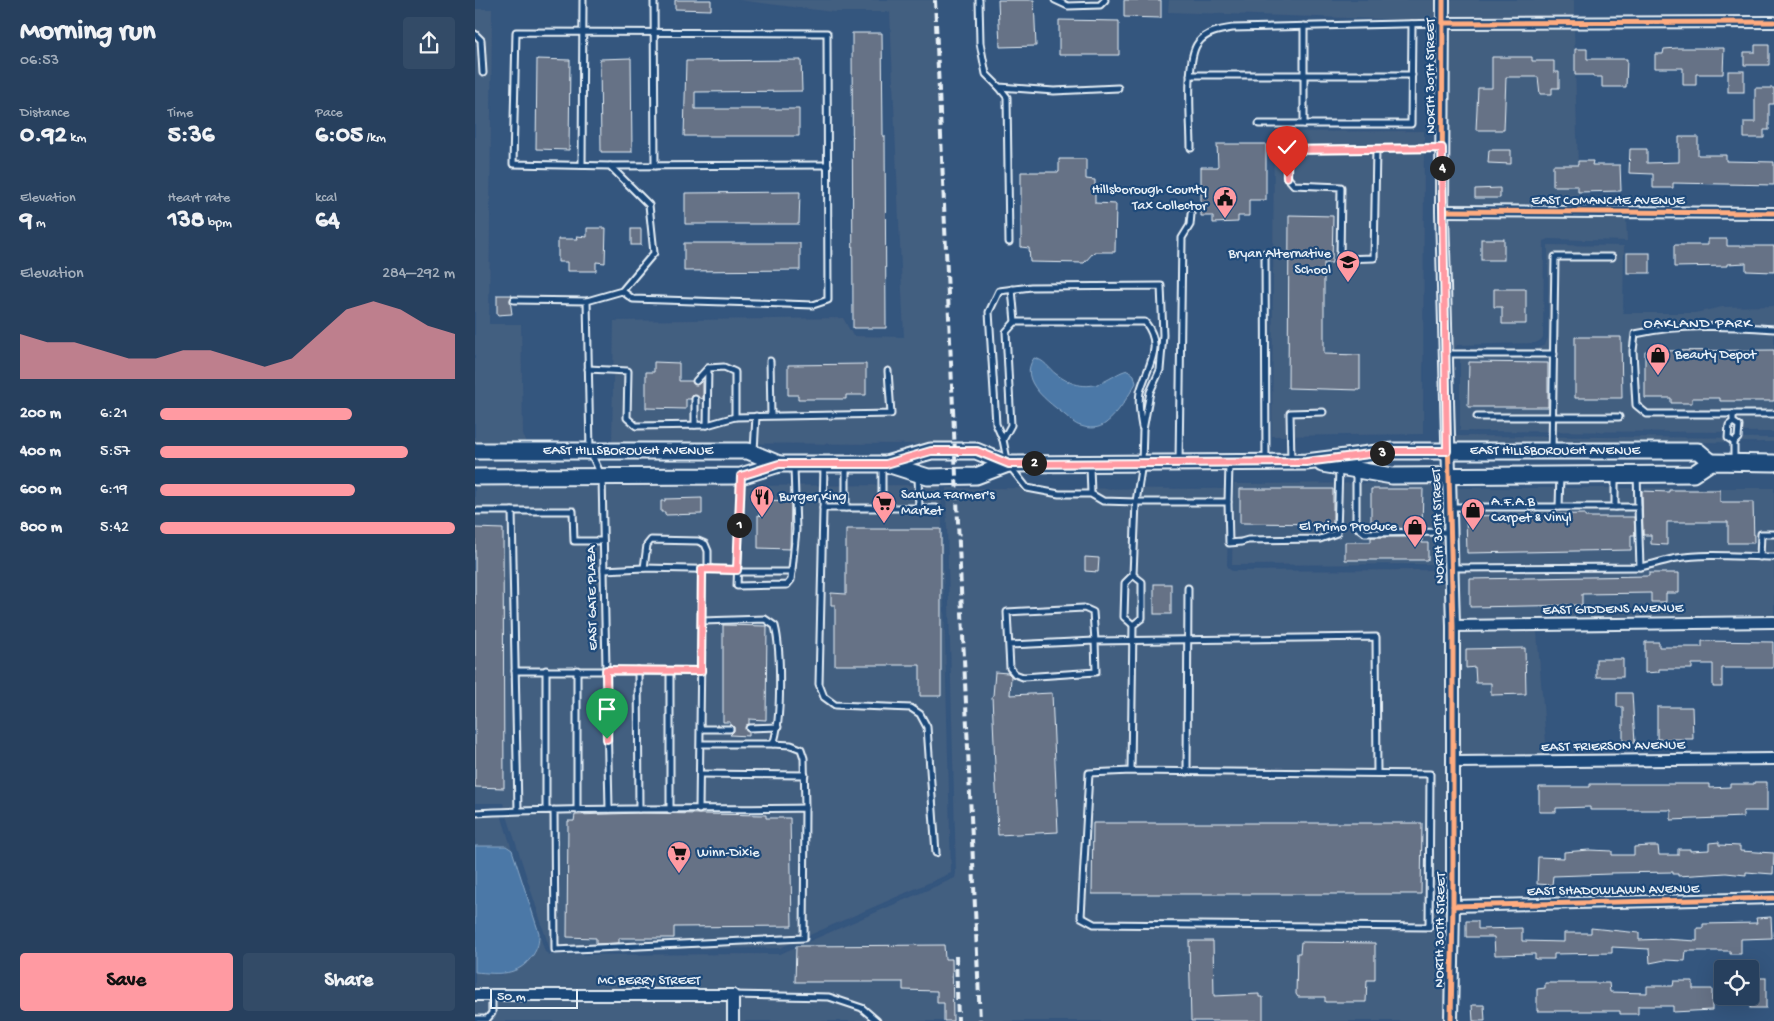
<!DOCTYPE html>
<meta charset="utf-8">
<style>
body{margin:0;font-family:"Gochi Hand",sans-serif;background:#334b67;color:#f1f3f6;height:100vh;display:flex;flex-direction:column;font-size:19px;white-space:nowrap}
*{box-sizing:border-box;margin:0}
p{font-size:16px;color:#a4afbc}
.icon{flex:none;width:28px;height:28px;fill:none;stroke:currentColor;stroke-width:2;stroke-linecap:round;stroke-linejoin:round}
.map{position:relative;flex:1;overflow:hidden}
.drawer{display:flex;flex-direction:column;background:#27405e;width:475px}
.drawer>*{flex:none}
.fabs{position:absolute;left:1239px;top:960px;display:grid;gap:10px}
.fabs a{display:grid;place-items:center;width:45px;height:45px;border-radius:5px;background:#27405e;box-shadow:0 5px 20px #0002,0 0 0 1px #435973;font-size:25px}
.scale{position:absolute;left:15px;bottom:12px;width:88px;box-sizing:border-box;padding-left:5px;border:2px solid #e8f1f8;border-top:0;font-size:14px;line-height:18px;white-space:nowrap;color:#e8f1f8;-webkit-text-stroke:4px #1f4a7a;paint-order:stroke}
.pin{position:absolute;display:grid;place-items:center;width:42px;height:42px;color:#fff;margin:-51px -21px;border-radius:50% 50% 50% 0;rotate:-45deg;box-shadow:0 0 5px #0007}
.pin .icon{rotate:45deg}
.km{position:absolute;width:25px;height:25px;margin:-12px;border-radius:50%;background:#222;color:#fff;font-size:14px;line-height:25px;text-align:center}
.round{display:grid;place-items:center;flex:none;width:52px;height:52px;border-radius:5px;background:#334b67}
.head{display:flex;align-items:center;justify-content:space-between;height:85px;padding:0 20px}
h1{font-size:28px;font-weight:700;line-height:38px}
.figures{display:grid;grid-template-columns:repeat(3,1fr);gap:8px;height:85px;padding:5px 20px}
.figures div{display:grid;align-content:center}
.figures b{font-size:25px;font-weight:700}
.figures small{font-size:14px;font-weight:400}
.figures p{font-size:14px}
.chart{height:140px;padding:10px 20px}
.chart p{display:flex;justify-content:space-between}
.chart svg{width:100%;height:90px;margin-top:5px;fill:#ff9aa2;opacity:.7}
.cta{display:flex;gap:10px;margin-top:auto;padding:10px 20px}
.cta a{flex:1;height:58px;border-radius:5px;background:#ff9aa2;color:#111;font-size:20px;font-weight:700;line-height:58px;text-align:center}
.cta a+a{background:#334b67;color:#f1f3f6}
ul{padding:0 20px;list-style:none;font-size:16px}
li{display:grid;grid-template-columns:80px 60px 1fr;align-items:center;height:38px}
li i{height:12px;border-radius:6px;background:#ff9aa2}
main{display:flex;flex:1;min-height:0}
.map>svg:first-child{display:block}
</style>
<main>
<section class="drawer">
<div class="head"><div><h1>Morning run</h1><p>06:53</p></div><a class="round"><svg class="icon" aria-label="share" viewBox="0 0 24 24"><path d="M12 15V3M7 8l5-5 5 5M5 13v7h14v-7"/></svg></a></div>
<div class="figures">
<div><p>Distance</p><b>0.92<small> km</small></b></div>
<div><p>Time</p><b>5:36</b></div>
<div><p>Pace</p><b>6:05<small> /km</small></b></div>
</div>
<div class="figures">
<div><p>Elevation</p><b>9<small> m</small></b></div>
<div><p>Heart rate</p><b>138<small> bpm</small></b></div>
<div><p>kcal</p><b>64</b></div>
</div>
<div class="chart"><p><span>Elevation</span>284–292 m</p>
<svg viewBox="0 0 160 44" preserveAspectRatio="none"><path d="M0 44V22L10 26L20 26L30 30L40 34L50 34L60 30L70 30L80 34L90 38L100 34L110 22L120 10L130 6L140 10L150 18L160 22V44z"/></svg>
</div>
<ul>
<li><b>200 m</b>6:21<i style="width:65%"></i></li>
<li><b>400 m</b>5:57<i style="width:84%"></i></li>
<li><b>600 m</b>6:19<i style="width:66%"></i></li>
<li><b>800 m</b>5:42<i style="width:100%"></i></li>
</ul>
<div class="cta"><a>Save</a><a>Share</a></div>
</section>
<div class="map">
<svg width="1299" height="1021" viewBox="0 0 1299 1021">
<rect width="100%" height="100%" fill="#34567e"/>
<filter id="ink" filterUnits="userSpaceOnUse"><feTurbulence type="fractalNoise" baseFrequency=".02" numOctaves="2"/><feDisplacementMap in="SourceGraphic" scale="10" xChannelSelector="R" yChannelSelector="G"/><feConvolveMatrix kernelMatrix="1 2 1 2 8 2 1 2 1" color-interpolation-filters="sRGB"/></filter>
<g filter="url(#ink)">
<g fill="#435e80">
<path d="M263,0H462L478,444L137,443L139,321L368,318L378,336L429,337L415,12H358Z"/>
<path d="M694,0H962V21L693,12Z"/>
<rect x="974" y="0" width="125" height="16"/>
<path d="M0,9H17L14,324H46L48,434L51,443H0Z"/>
<path d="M1099,29L1104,205L975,204L974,30Z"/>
<path d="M949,131L948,434L797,436L799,132Z"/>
<path d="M976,218L1151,219L1152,241L1074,239L1069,241L1068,337L1066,340L1060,343L982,345L980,349V431L982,436L1299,438V442L978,443Z"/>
<path d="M1073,245L1149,246L1148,313H1220L1247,307L1299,306V432L985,431V349H1061L1070,345L1073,338Z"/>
<path d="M960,483L963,564L757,565L759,484Z"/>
<path d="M466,485L476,873L305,948L75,950L28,803H0V487Z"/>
<path d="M471,488L754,489L752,565L754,569L757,571L964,570L968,564L965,488H968L972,626V906L970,1021H264V988H0V972L27,975L64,945V933L70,952L75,955L305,954L480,878L481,873Z"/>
<path d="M980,488H1299V615L984,619Z"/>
<path d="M1062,632L1072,755L984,756V633Z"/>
<path d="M24,808L37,850L30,846H0V809Z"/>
<path d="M0,1001L252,1002V1021H0Z"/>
</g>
<g fill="#4b78a7" stroke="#8aa8c7">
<path d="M559,358C570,360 573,368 581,374C597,386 614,390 632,380C640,376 644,372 653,370L659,375L661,383C654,395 642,415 631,423C624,429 614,429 606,426C600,425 595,419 590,415C575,403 542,381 559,358Z"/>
<path d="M0,846H31L37,850L64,933C64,943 63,947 58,955C43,977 24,974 0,972Z"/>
</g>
<g fill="#667286" stroke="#e8f1f8">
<path d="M200,0H236V10L200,9Z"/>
<path d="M523,0H559L561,46L525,47Z"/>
<path d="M649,0H686V18L649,17Z"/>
<path d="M584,20L644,21V55H584Z"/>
<path d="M377,33H407L408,136H410L411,328H378Z"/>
<path d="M1280,45H1294V65H1269V52H1280Z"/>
<path d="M1202,48H1249L1248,74H1221V85H1208V68H1180V54H1188L1189,49Z"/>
<path d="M1100,49H1112V59H1152L1151,87H1127V77H1118V75H1100Z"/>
<path d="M1017,57H1057V61H1079V72H1084V88H1077V94H1065L1063,77H1031L1029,130H1001L1003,88H1017Z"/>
<path d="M156,58L157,152H126L125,59Z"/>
<path d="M62,59L95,60L94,150L61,149Z"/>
<path d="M326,60L327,91L220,92V109H324V136H209L211,61Z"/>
<rect x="1253" y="71" width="16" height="21"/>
<path d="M1280,88H1299V104H1294V130H1289V138H1269V122H1280Z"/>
<path d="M1204,137H1223V155H1251V161L1299,162V185L1198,183V188H1178V174L1154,173L1155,149H1172V163L1204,162Z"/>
<path d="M742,144H791V200H774V216H763V222L738,223V216H726V167H743Z"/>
<path d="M1014,150H1036V164L1013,163Z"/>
<path d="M584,159H611V179L620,180V203L641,204L640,252H619L609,263L555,262L554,248L546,247V172H584Z"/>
<path d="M1103,161H1118L1117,165H1145L1146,191L1103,192V186H1078V165H1103Z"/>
<path d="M1025,188V198H1000V189Z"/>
<path d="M325,192L324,224H210V193Z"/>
<path d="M814,215L858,216L857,263H849V354L885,355V390L813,388Z"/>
<path d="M112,228H131L130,263L121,262V271H92V262H83V239H103L102,236L112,237Z"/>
<rect x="156" y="229" width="10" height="16"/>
<rect x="1006" y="239" width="23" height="21"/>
<path d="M1233,239H1252V246H1299V272L1271,271V263L1252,264V266L1199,267V245H1233Z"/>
<path d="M209,243H325V270L209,271Z"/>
<rect x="1152" y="253" width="23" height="20"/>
<path d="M1019,289H1051V324H1027V307H1019Z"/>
<path d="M22,295H37L35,300L37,314L22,315Z"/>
<path d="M1100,337H1146L1147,398H1100Z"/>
<path d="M1299,350V401H1245V398H1217V403H1196V398H1170V351Z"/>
<path d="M179,362L204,363V381H217L221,385L228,381V399L218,395L216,399H211V409L171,408V372H179Z"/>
<path d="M994,362L1073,363V407H993Z"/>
<path d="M391,364V395H371V399H323V395H313V365Z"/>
<path d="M765,489H858V524L765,523Z"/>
<path d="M896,489H948L947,528L896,529Z"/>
<path d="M1194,490H1245V502H1278L1279,543H1253V522H1192V545L1176,544V535H1168L1167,491L1194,492Z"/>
<path d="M227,498V514L190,515V512H186V501H190V499Z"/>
<path d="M288,500L316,501L315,549L283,548V515L288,516Z"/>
<path d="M1110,514V517H1159L1160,535H1156V550L992,553L991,516Z"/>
<path d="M0,528L28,529L29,788L0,787Z"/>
<path d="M371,529H466V696H445V665H360V605H356V593L371,594Z"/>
<path d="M896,537H947V543H953V560H870V542H896Z"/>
<path d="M610,557L624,558L623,572L610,571Z"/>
<path d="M1174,573H1204V593H1191V602H1176V593L1107,594V605L995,607V579L1174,576Z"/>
<rect x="679" y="584" width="17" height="30"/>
<path d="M248,625L292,626L291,720L274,719V724L270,728L274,732V736L255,735L259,731V727L255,725V722H248Z"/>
<path d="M1227,641L1298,642V668H1247V687H1238V664H1217V669H1184V672L1170,673V642H1184V647H1227Z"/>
<path d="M1050,648L1051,694L1016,695V683H1001L1000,667L991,668V649Z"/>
<rect x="1121" y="659" width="27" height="18"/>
<path d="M520,672L533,673L536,676L535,695L577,693L583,832L523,835L517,696H518Z"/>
<path d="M1142,693H1157L1160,743H1148V707H1142Z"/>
<path d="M1182,707H1217L1218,739H1182Z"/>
<path d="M1279,782H1292V811H1268V817L1196,820V810H1115V807L1081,808V812H1064V787H1115V784H1234V788L1255,787V784H1279Z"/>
<path d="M165,813L291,815V818H315L317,926L199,927V938H144V943L121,944V938L92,937L93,821H99L100,815Z"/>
<path d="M618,823H947L946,894H617Z"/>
<path d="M1244,842V845L1265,846V851L1299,853L1298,874L1271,872V875L1251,873L1203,876V874H1198V872L1136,873V874L1078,876L1077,885L1062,884L1063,857L1089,858V852L1114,850L1137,851V855H1159V847L1175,846H1183L1184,855H1203V849H1215V851L1234,850V843Z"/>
<path d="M1296,917L1297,938L1266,939V954H1255V951H1211L1210,961L1190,960L1175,963L1174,949L1137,947V953L1079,954V959H1060V954L1020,955L1019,937H991V921H1003V929L1047,928V941L1089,942V933H1116V928L1164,933V940L1189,939L1222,941V928H1228V924L1282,923L1281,918Z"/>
<path d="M714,941H738L739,996L784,994V997H788V1021H716Z"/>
<path d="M826,942L900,943V980H892L891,1002H850V997H823L821,994L822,953H825Z"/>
<path d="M469,945L470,959H477L478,1021H469V1003H462V991L428,990V982H320L321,946Z"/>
<rect x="1275" y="978" width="16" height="30"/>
<path d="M1199,981H1218V989H1237V1010L1198,1012V1006H1163V1014H1145V1011H1062V989L1070,988V983H1134L1135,992L1172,993V986H1198Z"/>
<path d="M997,1005H1009L1010,1021H998Z"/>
</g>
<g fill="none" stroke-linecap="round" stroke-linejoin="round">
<g stroke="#e8f1f8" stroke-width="9">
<g id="service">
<path d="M179,0L180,166"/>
<path d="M504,0L505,43L511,74L524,87L579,91L643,88"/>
<path d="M580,0L593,6L625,5L630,0"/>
<path d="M0,34L6,40L8,73"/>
<path d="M715,75H937"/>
<path d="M524,87L532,97L534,242"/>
<path d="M784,124H936L937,24"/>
<path d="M829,124V26"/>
<path d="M716,148C716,125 710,59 723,43C731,32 745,30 758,28L967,23"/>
<path d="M901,149L899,258L865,259L866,187L819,185L812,177V150L967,148"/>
<path d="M107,165L108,0"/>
<path d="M135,166L353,165"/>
<path d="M790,253L791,461"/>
<path d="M537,289L540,322"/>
<path d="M39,300L112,301"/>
<path d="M1299,329C1252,326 1206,324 1160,334L1158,351L1161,405L1172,414H1299"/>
<path d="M972,354H1079"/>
<path d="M295,361L296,415"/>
<path d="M113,369L153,371L152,418L161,426L232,425L260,417L416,414L413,371"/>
<path d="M221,381L233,368L249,367L260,372V417"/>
<path d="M220,399V425"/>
<path d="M1258,414V422L1264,426L1263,438L1259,442L1253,438L1254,425L1258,422"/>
<path d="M1002,417H1144"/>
<path d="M232,425L233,368"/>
<path d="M528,440L536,425L531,332L540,322H670C690,347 672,366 665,392C663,403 665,416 667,427"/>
<path d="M1259,442V461"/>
<path d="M1077,450L1080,257H1137"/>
<path d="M279,451L281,416"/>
<path d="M816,461L815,413L848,412"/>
<path d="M704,462L707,238L715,225L716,214"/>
<path d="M407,466V508"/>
<path d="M615,466L616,494H584L552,488L533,464L528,440L521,424L514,312L524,291L556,287L686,286L688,335L685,370L675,392L668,430L667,463L661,502L628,501L616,494"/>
<path d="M349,467L344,684L349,697L360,705L436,708L445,714L452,727L461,853"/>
<path d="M881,471V526L890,533L975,532"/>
<path d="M443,476L444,508"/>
<path d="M266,477L262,586L312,585L316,580L321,530L319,467"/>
<path d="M1140,478V507"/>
<path d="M753,502L754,543L766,542L773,540L845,539L862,533L864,468"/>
<path d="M975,507H1163L1162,475"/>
<path d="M1084,507L1085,475"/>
<path d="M1163,507L1165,567"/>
<path d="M348,508H461"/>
<path d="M371,508V466"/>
<path d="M0,511H37L43,810"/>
<path d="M37,511H98L99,541H128"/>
<path d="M1285,557L1286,534H1299"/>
<path d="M169,568L172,545L176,540L223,541L230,544L233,551V569"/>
<path d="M977,568L1165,567C1177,565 1191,560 1202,558C1234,553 1267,557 1299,557"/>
<path d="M129,570L169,568L262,570"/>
<path d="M262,572H317"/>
<path d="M658,625L649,617L650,583L658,575L661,502H753L754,465"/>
<path d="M534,645L620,641L621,672L548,677L540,674L535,668L532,612L609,608L618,612L620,641L901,637L902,773"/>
<path d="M71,670V810"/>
<path d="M163,670L164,809"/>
<path d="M40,671H226"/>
<path d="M195,671V810"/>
<path d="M274,728L303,727"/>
<path d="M226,729H255"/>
<path d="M226,744H298C307,722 306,649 300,626L290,619L227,621"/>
<path d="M298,744L316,745L326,749L329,758L330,808"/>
<path d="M656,771L614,773L606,917L619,924L954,927L955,774L656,771L658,625L667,618V582L658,575"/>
<path d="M712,772L713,588"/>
<path d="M225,774L330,775"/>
<path d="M134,809L127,477L115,451L112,301L147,291L179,253L174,205L135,166L38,164L41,32L352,33L353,300L338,305L158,299L147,291"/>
<path d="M102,810V670"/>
<path d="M224,810L227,569"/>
<path d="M0,813C110,807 220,810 330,808L329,938L80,950L79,810"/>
<path d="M258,995L354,997L387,1008L402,1021"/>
<path d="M0,1019H12L17,1013V995"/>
</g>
</g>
<g stroke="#e8f1f8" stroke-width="14">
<g id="minor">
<path d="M968,23L1299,22"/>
<path d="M967,211L1299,213"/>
<path d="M978,626L1299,622"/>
<path d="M978,762L1299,759"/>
<path d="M978,906L1299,898"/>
<path d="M0,995H258V1021"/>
</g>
</g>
<g stroke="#e8f1f8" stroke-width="16">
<path id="tertiary" d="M968,0L967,211L978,626V906L976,1021"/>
</g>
<g stroke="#e8f1f8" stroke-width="19">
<g id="primary">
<path d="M0,451H273L304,464"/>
<path d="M412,464L453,477L501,476L533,464"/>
<path d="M847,464L917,476L1218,474L1236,462L1299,463"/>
<path d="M0,477L266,476L304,464H411L456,451H501L533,464L831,462L918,451H1223L1236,462"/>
</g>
</g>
<use href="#service" stroke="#1f4a7a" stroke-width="5"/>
<use href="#minor" stroke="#1f4a7a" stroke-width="10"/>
<use href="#tertiary" stroke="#1f4a7a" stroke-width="12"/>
<use href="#primary" stroke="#1f4a7a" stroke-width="15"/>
<g stroke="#e8f1f8" stroke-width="4" stroke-dasharray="8 4" stroke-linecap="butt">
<path d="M460,0L505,1021"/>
<path d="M481,956L483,1021"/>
</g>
<g stroke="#1f4a7a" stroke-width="8">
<g id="cycleway">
<path d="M968,0L967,211L978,626V906L976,1021"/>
<path d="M968,23L1299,22"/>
<path d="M967,211L1299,213"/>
<path d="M978,906L1299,898"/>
</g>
</g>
<use href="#cycleway" stroke="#ffac80" stroke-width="5"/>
</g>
</g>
<g fill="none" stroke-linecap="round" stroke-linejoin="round" filter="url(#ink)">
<g stroke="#fff" stroke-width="10">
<path id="route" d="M132,739L131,670L226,671L227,569L262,570L266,476L304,464H411L456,451H502L534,464L831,462L918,451H972L967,148L812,150V177"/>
</g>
<use href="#route" stroke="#ff9aa2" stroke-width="6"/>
</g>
<defs>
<g id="civic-pin" transform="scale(1.25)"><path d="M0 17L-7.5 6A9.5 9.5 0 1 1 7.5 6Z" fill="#ff9aa2" stroke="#1f4a7a"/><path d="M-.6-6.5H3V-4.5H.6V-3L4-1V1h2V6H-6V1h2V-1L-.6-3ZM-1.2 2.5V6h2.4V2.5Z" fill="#111"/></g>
<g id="school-pin" transform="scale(1.25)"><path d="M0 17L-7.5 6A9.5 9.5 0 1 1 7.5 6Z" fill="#ff9aa2" stroke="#1f4a7a"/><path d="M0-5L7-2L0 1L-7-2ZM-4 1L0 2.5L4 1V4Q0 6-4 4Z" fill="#111"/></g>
<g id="shop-pin" transform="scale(1.25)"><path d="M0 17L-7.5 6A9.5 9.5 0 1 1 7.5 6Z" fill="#ff9aa2" stroke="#1f4a7a"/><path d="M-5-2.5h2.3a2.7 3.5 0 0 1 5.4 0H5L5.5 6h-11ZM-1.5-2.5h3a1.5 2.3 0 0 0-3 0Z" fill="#111"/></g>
<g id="restaurant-pin" transform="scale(1.25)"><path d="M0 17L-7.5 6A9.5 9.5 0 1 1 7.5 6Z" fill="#ff9aa2" stroke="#1f4a7a"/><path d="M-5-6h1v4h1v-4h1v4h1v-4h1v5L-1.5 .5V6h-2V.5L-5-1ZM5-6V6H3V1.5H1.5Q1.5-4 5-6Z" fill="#111"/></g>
<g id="supermarket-pin" transform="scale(1.25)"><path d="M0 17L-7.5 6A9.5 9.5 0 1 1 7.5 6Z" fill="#ff9aa2" stroke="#1f4a7a"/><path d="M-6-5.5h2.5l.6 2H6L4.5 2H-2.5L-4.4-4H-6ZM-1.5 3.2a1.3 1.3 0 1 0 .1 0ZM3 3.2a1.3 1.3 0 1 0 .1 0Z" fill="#111"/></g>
</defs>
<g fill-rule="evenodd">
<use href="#civic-pin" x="750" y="198"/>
<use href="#school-pin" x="873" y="262"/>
<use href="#shop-pin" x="1183" y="355"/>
<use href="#restaurant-pin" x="287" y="497"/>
<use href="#supermarket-pin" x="409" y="503"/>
<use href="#shop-pin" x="998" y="510"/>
<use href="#shop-pin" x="940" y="527"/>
<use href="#supermarket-pin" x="204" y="853"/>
</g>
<g text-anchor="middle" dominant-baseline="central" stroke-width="4.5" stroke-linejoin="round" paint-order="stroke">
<g font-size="14" fill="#e8f1f8" stroke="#1f4a7a">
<text transform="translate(956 76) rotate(-90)">NORTH 30TH STREET</text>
<text x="1133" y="201">EAST COMANCHE AVENUE</text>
<text x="153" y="451">EAST HILLSBOROUGH AVENUE</text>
<text x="1080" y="451">EAST HILLSBOROUGH AVENUE</text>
<text transform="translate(964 526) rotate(-92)">NORTH 30TH STREET</text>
<text transform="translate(118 598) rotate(-91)">EAST GATE PLAZA</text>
<text transform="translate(1138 610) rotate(-1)">EAST GIDDENS AVENUE</text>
<text transform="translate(1138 747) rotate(-1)">EAST FRIERSON AVENUE</text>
<text transform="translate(1138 891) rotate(-1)">EAST SHADOWLAWN AVENUE</text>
<text transform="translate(966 930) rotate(-89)">NORTH 30TH STREET</text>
<text x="174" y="981">MC BERRY STREET</text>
</g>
<g font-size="14" fill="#e8f1f8" stroke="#1f4a7a" text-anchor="start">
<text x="732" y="190" text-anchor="end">Hillsborough County<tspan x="732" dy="16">Tax Collector</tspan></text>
<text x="856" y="254" text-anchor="end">Bryan Alternative<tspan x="856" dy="16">School</tspan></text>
<text x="1200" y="355">Beauty Depot</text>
<text x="426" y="495">Sanwa Farmer's<tspan x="426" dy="16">Market</tspan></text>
<text x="304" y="497">Burger King</text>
<text x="1016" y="502">A.F.A.B<tspan x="1016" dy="16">Carpet &amp; Vinyl</tspan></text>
<text x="922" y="527" text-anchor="end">El Primo Produce</text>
<text x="222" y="853">Winn-Dixie</text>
</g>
<g font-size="15" letter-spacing="1" fill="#e8f1f8" stroke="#1f4a7a">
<text x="1223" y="324">OAKLAND PARK</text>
</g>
</g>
</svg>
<div class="fabs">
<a><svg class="icon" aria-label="locate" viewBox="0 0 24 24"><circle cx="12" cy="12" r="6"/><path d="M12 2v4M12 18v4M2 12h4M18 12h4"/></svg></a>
</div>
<div class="scale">50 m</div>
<div class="pin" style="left:132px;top:739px;background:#1e9e55"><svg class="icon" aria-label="arrive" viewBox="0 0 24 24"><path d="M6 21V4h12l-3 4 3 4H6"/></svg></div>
<div class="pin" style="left:812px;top:177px;background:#d93025"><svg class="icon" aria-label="check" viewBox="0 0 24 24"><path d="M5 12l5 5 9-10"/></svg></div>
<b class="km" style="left:264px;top:525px">1</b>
<b class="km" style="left:559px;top:463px">2</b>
<b class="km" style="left:907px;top:453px">3</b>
<b class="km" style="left:967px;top:168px">4</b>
</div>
</main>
